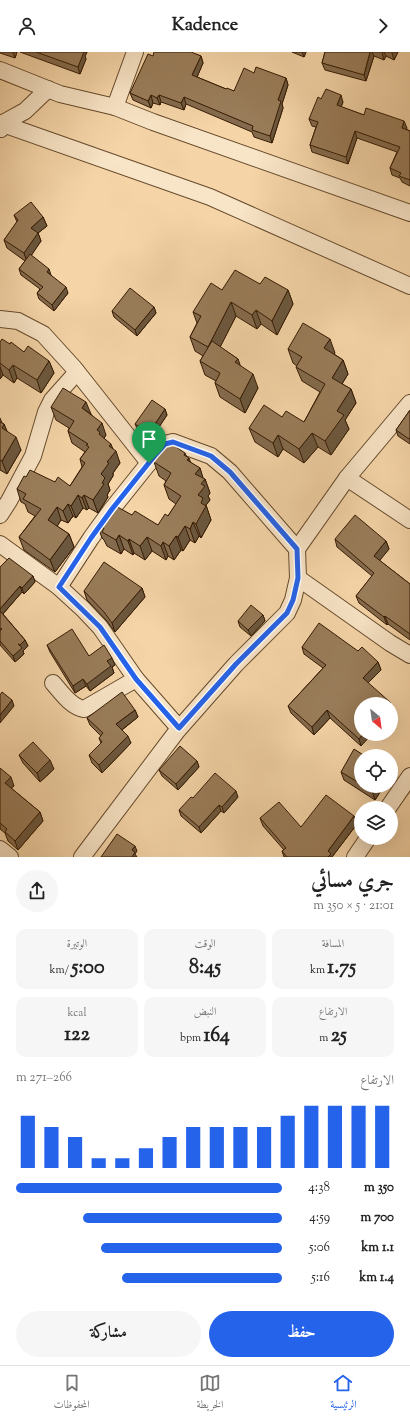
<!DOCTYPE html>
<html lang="ar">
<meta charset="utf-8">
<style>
body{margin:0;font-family:"Sorts Mill Goudy",Amiri,serif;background:#f6f6f6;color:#222;direction:rtl;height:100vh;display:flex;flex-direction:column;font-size:15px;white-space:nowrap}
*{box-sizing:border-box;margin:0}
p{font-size:13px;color:#767676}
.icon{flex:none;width:22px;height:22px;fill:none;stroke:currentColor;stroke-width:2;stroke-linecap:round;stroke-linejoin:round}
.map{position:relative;height:805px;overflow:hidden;direction:ltr}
.drawer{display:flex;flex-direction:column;background:#fff;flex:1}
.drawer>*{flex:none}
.needle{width:26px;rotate:151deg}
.controls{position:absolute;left:354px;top:645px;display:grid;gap:8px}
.controls a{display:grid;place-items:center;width:44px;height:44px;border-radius:50%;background:#fff;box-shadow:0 4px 16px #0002;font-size:20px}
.pin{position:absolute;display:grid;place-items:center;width:34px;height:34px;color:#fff;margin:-41px -17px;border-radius:50% 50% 50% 0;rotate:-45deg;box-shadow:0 0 4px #0007}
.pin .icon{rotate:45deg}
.round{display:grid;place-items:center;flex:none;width:42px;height:42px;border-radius:21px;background:#f6f6f6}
.head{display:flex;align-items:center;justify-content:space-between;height:68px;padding:0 16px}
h1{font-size:22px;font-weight:700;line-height:30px}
.metrics{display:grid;grid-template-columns:repeat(3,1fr);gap:6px;height:68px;padding:4px 16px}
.metrics div{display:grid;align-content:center;border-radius:10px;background:#f6f6f6;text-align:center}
.metrics b{font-size:20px;font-weight:700}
.metrics small{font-size:11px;font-weight:400}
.metrics p{font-size:11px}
.chart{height:112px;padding:8px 16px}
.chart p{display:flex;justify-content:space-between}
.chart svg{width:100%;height:72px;margin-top:4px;stroke:#2563eb;stroke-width:6}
.cta{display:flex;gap:8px;margin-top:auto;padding:8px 16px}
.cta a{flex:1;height:46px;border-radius:24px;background:#2563eb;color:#fff;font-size:16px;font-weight:700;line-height:46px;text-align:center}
.cta a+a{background:#f6f6f6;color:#222}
ul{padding:0 16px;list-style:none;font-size:13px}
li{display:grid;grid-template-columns:64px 48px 1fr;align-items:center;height:30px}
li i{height:10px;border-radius:5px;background:#2563eb}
header{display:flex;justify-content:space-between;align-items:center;height:52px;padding:0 16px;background:#fff;font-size:18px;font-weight:700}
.tab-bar{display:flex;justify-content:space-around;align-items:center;height:56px;border-top:1px solid #e0e0e0;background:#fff;font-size:11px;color:#767676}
.tab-bar a{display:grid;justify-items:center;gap:2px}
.tab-bar .selected{color:#2563eb}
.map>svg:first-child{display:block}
</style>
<header><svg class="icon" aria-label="forward" viewBox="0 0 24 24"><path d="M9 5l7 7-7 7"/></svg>Kadence<svg class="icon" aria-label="person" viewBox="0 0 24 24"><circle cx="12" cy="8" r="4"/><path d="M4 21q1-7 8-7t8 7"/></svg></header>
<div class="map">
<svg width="410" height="805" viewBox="0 0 410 805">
<rect width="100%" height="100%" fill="#f5d5a8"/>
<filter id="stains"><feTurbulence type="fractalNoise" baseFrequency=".005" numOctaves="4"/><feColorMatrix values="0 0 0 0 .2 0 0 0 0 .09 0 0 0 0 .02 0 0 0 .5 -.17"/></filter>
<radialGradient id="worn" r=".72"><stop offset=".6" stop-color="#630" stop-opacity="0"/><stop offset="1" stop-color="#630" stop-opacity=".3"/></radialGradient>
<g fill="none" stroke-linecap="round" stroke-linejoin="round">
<g stroke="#664a2c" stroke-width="18">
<g id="street">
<path d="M0,18L60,42L115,55L153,70L410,161"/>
<path d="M115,55L135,0"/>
<path d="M0,71L210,145L410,234"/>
<path d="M1,77L3,71L25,59L48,37"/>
<path d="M0,267L18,269L43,282L74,316L149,411"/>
<path d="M347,426L410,468"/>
<path d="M0,463L9,449L33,404L46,360L52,348L77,320"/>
<path d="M0,492L59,535L83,557L100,575L136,627L179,676"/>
<path d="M298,526L390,591L410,603"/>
<path d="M59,535L91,486L112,457L156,402L165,392L173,390L211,404L230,420L297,497"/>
<path d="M53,631C61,640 71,655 84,657L136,627"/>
<path d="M388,756L410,724"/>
<path d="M0,797L10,805"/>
<path d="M82,805L177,679L236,612L287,561L293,548L298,526L297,497L347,426L410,351"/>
<path d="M355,805L368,786"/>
</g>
</g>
<use href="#street" stroke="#f8e4c6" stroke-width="16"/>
</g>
<g fill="#846b4d" stroke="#361b03">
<path d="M0,0H17L15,6L0,1Z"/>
<path d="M20,0H87L85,4L86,7L80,22Z"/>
<path d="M292,0H306L304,5Z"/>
<path d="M325,0H398L394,8L386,4L384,8L374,4L366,29L325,18L322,11Z"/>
<path d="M195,2L201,4L203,11L197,25L226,37L234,39L254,21L286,26L288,33L282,52L283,56L272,91L254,85L252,80L186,52L184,58L161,50L160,53L153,51L151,56L133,48L130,41L153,4Z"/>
<path d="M321,47L343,50L341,55L364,63L407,76L406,77L410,79V134L402,130L400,126L392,123L390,116L397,100L357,86L348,112L312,100L310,93L316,75L312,74L309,67Z"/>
<path d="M14,163L43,165L47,174L38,181L41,189L31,203L68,241L54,259L39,247L37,241L40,237L21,223L19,217L25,209L7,196L4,188L17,170Z"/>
<path d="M260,232L288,238L293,252L277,283L261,272L257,277L236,264L220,295L238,307L240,314L258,336L245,361L220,345L215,331L216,329L205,323L200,309L203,304L195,299L190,285L197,271L193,260L222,238Z"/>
<path d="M154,255L156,261L137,284L114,265L112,259Z"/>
<path d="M0,290L10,292L24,300L49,309L54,321L41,341L17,326L14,331L3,323L0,327Z"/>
<path d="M288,297L335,301L334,302L343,308L348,322L342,332L351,337L356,351L345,368L349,377L331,403L318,395L304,411L283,397L278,405L255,390L249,376L282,365L304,370L320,340L302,329L296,315L297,314L293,311Z"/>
<path d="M51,355L91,362L106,383L104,386L113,397L120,411L113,421V424L108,432L110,438L107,443L108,445L98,461L89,456L87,458L83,456L76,466L73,464L68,471L61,468L57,474L69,482L74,495L55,520L24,498L19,485L35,464L28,460L25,452L21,450L17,437L26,425L55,430L70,434L82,415L80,407L85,400L72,391L68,379L69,376L56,368Z"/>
<path d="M165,357L167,363L151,387L138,378L135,372Z"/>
<path d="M410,358V392L398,384L396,378Z"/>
<path d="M0,366L2,371L4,372L7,379L21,398L7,422L0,418Z"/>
<path d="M154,403L186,404L191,411L200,416L203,427H205L210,441L208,444L210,448L206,453L211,468L201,486L199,484L195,491L190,488L183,499L181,498L174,508L168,504L166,508L152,499L145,508L134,501L133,503L124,497L121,502L107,494L104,488L102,486L97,472L132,463L158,473L168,464L176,452L169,447L164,433L166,429L159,424L154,410L155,407Z"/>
<path d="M335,487L386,489L389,497L379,508L410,532V588L388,572L387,573L359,551L356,544L372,524L337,495Z"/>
<path d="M0,515L33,524L35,530L24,542L22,540L3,562L25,588L28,594L23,599L24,602L15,610L0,593Z"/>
<path d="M142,536L145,545L115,580L107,569L87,548L84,539Z"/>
<path d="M263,563L265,569L251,584L240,575L238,569Z"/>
<path d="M47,593L89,604L115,613L112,615L114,621L90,639L86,634L75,641L50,600Z"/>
<path d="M302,595L358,599L378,610L381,618L368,631L361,694L330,666L314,683L291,661L288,654L323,616L304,602Z"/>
<path d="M135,658L138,665L122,678L131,691L102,721L92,711L89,703L101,691L99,686L101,684L90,673L87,666Z"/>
<path d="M19,703L54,717L40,730L23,711Z"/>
<path d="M361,704V734H384L375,748L344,728L341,720Z"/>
<path d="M197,709L199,715L178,738L162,724L159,718Z"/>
<path d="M0,716L14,734L11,736L40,760L43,769L18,798L8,789L5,781L0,777Z"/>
<path d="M238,745L224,761L221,759L201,781L181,764L179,758L193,746Z"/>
<path d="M354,764L357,772L332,805H284L282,799L284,798L263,774L260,766L301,775Z"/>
</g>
<g fill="#6b573e" stroke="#361b03">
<path d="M13,0H17L15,6Z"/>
<path d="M82,0H87L85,4L86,7L80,22L78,15Z"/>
<path d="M302,0H306L304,5Z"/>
<path d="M370,0H372L374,4L366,29L364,23Z"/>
<path d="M382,0H384L386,4L384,8L382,1Z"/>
<path d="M392,0H398L394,8L392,1Z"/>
<path d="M201,4L203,11L195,30L192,23Z"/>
<path d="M286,26L288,33L282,52L283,56L272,91L270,84L278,48Z"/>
<path d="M151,43L153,51L151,56L148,49Z"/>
<path d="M159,43L161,50L160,53L157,46Z"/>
<path d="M341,43L343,50L339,60L337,53Z"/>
<path d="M184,45L186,52L184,58L181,51Z"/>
<path d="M404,69L407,76L404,83L402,76Z"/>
<path d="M355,79L357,86L348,112L346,105Z"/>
<path d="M43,165L47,174L38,181L41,189L27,210L24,201L31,176Z"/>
<path d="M49,217L51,223L47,220Z"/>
<path d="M66,235L68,241L54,259L52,253Z"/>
<path d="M288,238L293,252L277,283L272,269Z"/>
<path d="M231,250L236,264L213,309L208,295Z"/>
<path d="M154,255L156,261L137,284L135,278Z"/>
<path d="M256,258L261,272L257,277L252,263Z"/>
<path d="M330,287L335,301L329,310L324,296Z"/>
<path d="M238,307L243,321L235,310Z"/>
<path d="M343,308L348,322L337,340L332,326Z"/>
<path d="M49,309L54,321L41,341L37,328Z"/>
<path d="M13,313L17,326L14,331L9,318Z"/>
<path d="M0,315L3,323L0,327Z"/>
<path d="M253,322L258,336L245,361L240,347Z"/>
<path d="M351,337L356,351L345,368L349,377L331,403L325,389L337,359Z"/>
<path d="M86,350L91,362L82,356Z"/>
<path d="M165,357L167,363L151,387L149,381Z"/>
<path d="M102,371L106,383L103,388V394L97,378Z"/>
<path d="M4,372L9,385L2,376Z"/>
<path d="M312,381L318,395L304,411L299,397Z"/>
<path d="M278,383L283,397L278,405L273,391Z"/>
<path d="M16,385L21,398L7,422L2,409Z"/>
<path d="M111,392L114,400L116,399L120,411L113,421V424L108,432L110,438L107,443L108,445L98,461L93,448L101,422L107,410L109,394Z"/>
<path d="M185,401L188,408L189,406L194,420L184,403Z"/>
<path d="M200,416L204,429L205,427L210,441L208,444L210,448L206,453L211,468L201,486L196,472L195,422Z"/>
<path d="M78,443L83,456L76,466L71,454Z"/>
<path d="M84,443L89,456L87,458L82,446Z"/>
<path d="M68,452L73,464L68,471L63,459Z"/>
<path d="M57,455L61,468L53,481L48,468Z"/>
<path d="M193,470L199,484L195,491L190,477Z"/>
<path d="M185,474L190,488L183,499L178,485Z"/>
<path d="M69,482L74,495L55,520L50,508Z"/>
<path d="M119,483L124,497L121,502L116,488Z"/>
<path d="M176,484L181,498L174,508L169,494Z"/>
<path d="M147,485L152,499L145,508L140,494Z"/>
<path d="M129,487L134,501L133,503L128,489Z"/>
<path d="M386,489L389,497L377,512L374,504Z"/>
<path d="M163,490L168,504L166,508L161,494Z"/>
<path d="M33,524L35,530L24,542L22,536Z"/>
<path d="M20,534L22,540L1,564L0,561V557Z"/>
<path d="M142,536L145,545L115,580L112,571Z"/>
<path d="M263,563L265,569L251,584L248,578Z"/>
<path d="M385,564L388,572L387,573L384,565Z"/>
<path d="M25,588L28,594L23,599L24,602L15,610L13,604L20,593Z"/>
<path d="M112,606L115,613L112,615L114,621L90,639L87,632L107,609Z"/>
<path d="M378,610L381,618L365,634L363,626Z"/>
<path d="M83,627L86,634L75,641L73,634Z"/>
<path d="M12,648L14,654L0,671V663Z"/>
<path d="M391,652L393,659L391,662Z"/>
<path d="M135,658L138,665L119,680L116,672Z"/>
<path d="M327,658L330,666L314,683L312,675Z"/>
<path d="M363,682H372L361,694L359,687Z"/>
<path d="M128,684L131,691L102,721L99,713Z"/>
<path d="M50,708L54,717L40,730L37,721Z"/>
<path d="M197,709L199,715L178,738L176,732Z"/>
<path d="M11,725L14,734L8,739L5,731Z"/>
<path d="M376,734H384L375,748L372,739Z"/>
<path d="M236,739L238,745L224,761L222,755Z"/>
<path d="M219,753L221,759L201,781L199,775Z"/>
<path d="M40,760L43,769L18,798L15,789Z"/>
<path d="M354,764L357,772L332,805H328V799Z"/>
<path d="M135,794L137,799L135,802L137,805H132V798Z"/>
</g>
<g fill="#997c59" stroke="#361b03">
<path d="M36,0H84L78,15Z"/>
<path d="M154,0H191L201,4L192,23L226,37L227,36L234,39L244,16L254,21L256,15L286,26L278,48L281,49L270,84L252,78L253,74L184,45L181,51L159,43L157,46L151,43L148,49L130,41L148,2L153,4Z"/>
<path d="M325,0H370L364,23L322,11Z"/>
<path d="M326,37L341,43L337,53L364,63L366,56L404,69L402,76L410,79V128L399,124L401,121L390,116L400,95L355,79L346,105L310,93L318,70L309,67L318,45L321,47Z"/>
<path d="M31,150L43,165L31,176L38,181L24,201L4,188L18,168L14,163Z"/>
<path d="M30,202L49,217L47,220L66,235L52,253L37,241L43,235L19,217Z"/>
<path d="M235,218L260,232L265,225L288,238L272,269L256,258L252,263L231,250L208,295L190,285L201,264L193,260L211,231L222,238Z"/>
<path d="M130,236L154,255L135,278L112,259Z"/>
<path d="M303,271L330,287L324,296L343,308L332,326L351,337L337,359L344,363L325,389L312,381L299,397L278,383L273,391L249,376L264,353L282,365L286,359L304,370L325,332L296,315L302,305L288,297Z"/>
<path d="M2,287L10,292L11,290L24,300L28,294L49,309L37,328L13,313L9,318L0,311V290Z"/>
<path d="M212,289L238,307L235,310L253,322L240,347L215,331L220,321L200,309Z"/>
<path d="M63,336L86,350L82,356L102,371L97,378L100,380L99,382L111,392L109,394L116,399L107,410L109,411L101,422L105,426L102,431L104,432L93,448L84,443L82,446L78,443L71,454L68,452L63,459L57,455L48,468L69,482L50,508L19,485L41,457L23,447L26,442L17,437L24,424L26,425L30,418L55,430L58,425L70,434L85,411L80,407L89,395L86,393L88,392L68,379L74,369L51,355Z"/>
<path d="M152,348L165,357L149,381L135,372Z"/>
<path d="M410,358V386L409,387L396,378Z"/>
<path d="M0,370L4,372L2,376L16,385L2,409L0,408Z"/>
<path d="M164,387L185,401L184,403L189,406L187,408L200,416L195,422L205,427L201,432L205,434L198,443L203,446L201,451L206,454L196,472L193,470L190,477L185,474L178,485L176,484L169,494L163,490L161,494L147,485L140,494L129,487L128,489L119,483L116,488L102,480L104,476L97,472L112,452L132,463L135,459L158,473L165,462L168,464L181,444L164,433L171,421L154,410L157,405L154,403Z"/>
<path d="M355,463L386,489L374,504L410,532V582L385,564L384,565L356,544L374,521L335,487Z"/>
<path d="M9,506L33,524L22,536L20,534L0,557V515Z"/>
<path d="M104,510L142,536L112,571L104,560L84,539Z"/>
<path d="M251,553L263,563L248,578L238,569Z"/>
<path d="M0,559L25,588L20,593L18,592L22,596L13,604L0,589V579L2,577L0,576Z"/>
<path d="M319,571L358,599L362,595L378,610L363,626L391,651L390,652H361V682H363L359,687L327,658L312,675L288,654L326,613L302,595Z"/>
<path d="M72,577L89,604L104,593L112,606L107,609L111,614L87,632L83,627L73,634L47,593Z"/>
<path d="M2,640L12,648L0,663V643Z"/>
<path d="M122,640L135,658L116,672L128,684L99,713L89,703L102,690L99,686L103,681L87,666Z"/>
<path d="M33,690L50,708L37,721L19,703Z"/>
<path d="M180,694L197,709L176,732L159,718Z"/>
<path d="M354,697L365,704H361V732L341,720Z"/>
<path d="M0,716L11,725L5,731L40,760L15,789L5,780L7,777L0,771Z"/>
<path d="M215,721L236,739L222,755L219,753L199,775L179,758L191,745L193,746Z"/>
<path d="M364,734H376L372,739Z"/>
<path d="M326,743L354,764L328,799L331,802L328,805H287L282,799L286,796L260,766L279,750L301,775Z"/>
<path d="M117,782L135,794L132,798L135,800L132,805H101Z"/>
</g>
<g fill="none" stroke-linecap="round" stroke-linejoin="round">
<g stroke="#fff" stroke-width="8">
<path id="route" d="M173,390L211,404L230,420L297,497L298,526L293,548L287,561L236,612L179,676L136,627L100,575L59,535L91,486L112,457L156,402L165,392Z"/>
</g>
<use href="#route" stroke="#2563eb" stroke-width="5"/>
</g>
<rect width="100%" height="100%" filter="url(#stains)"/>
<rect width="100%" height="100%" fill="url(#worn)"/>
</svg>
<div class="controls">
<a><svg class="needle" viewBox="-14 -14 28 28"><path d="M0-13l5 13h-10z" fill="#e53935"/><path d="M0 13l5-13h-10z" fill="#767676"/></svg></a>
<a><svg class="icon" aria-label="locate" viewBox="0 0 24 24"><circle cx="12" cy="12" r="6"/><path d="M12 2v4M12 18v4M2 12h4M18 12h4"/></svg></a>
<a><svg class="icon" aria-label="layers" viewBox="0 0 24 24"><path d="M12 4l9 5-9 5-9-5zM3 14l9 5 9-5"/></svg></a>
</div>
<div class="pin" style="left:149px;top:411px;background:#1e9e55"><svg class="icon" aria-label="arrive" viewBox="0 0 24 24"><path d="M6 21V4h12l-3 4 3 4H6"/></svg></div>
</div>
<section class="drawer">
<div class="head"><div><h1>جري مسائي</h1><p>21:01 · 5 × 350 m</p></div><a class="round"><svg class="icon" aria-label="share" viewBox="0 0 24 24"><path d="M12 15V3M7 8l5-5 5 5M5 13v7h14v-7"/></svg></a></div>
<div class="metrics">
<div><p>المسافة</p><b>1.75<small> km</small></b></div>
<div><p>الوقت</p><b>8:45</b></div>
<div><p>الوتيرة</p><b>5:00<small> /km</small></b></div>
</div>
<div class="metrics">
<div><p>الارتفاع</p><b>25<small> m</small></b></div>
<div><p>النبض</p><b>164<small> bpm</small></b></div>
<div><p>kcal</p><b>122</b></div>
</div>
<div class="chart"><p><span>الارتفاع</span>266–271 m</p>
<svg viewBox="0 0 160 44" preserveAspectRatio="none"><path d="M5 44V12M15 44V19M25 44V25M35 44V38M45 44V38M55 44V32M65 44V25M75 44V19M85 44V19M95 44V19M105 44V19M115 44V12M125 44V6M135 44V6M145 44V6M155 44V6"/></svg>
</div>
<ul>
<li><b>350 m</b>4:38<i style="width:100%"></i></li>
<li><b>700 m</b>4:59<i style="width:75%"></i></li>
<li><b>1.1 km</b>5:06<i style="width:68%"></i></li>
<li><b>1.4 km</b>5:16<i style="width:60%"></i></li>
</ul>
<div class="cta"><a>حفظ</a><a>مشاركة</a></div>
</section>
<nav class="tab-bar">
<a class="selected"><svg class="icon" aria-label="home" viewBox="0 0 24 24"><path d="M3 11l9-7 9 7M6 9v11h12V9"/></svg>الرئيسية</a>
<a><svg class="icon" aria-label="map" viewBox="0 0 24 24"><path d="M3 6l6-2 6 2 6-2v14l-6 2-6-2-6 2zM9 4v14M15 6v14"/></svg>الخريطة</a>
<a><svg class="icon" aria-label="saved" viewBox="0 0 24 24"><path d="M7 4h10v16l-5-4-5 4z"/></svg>المحفوظات</a>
</nav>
